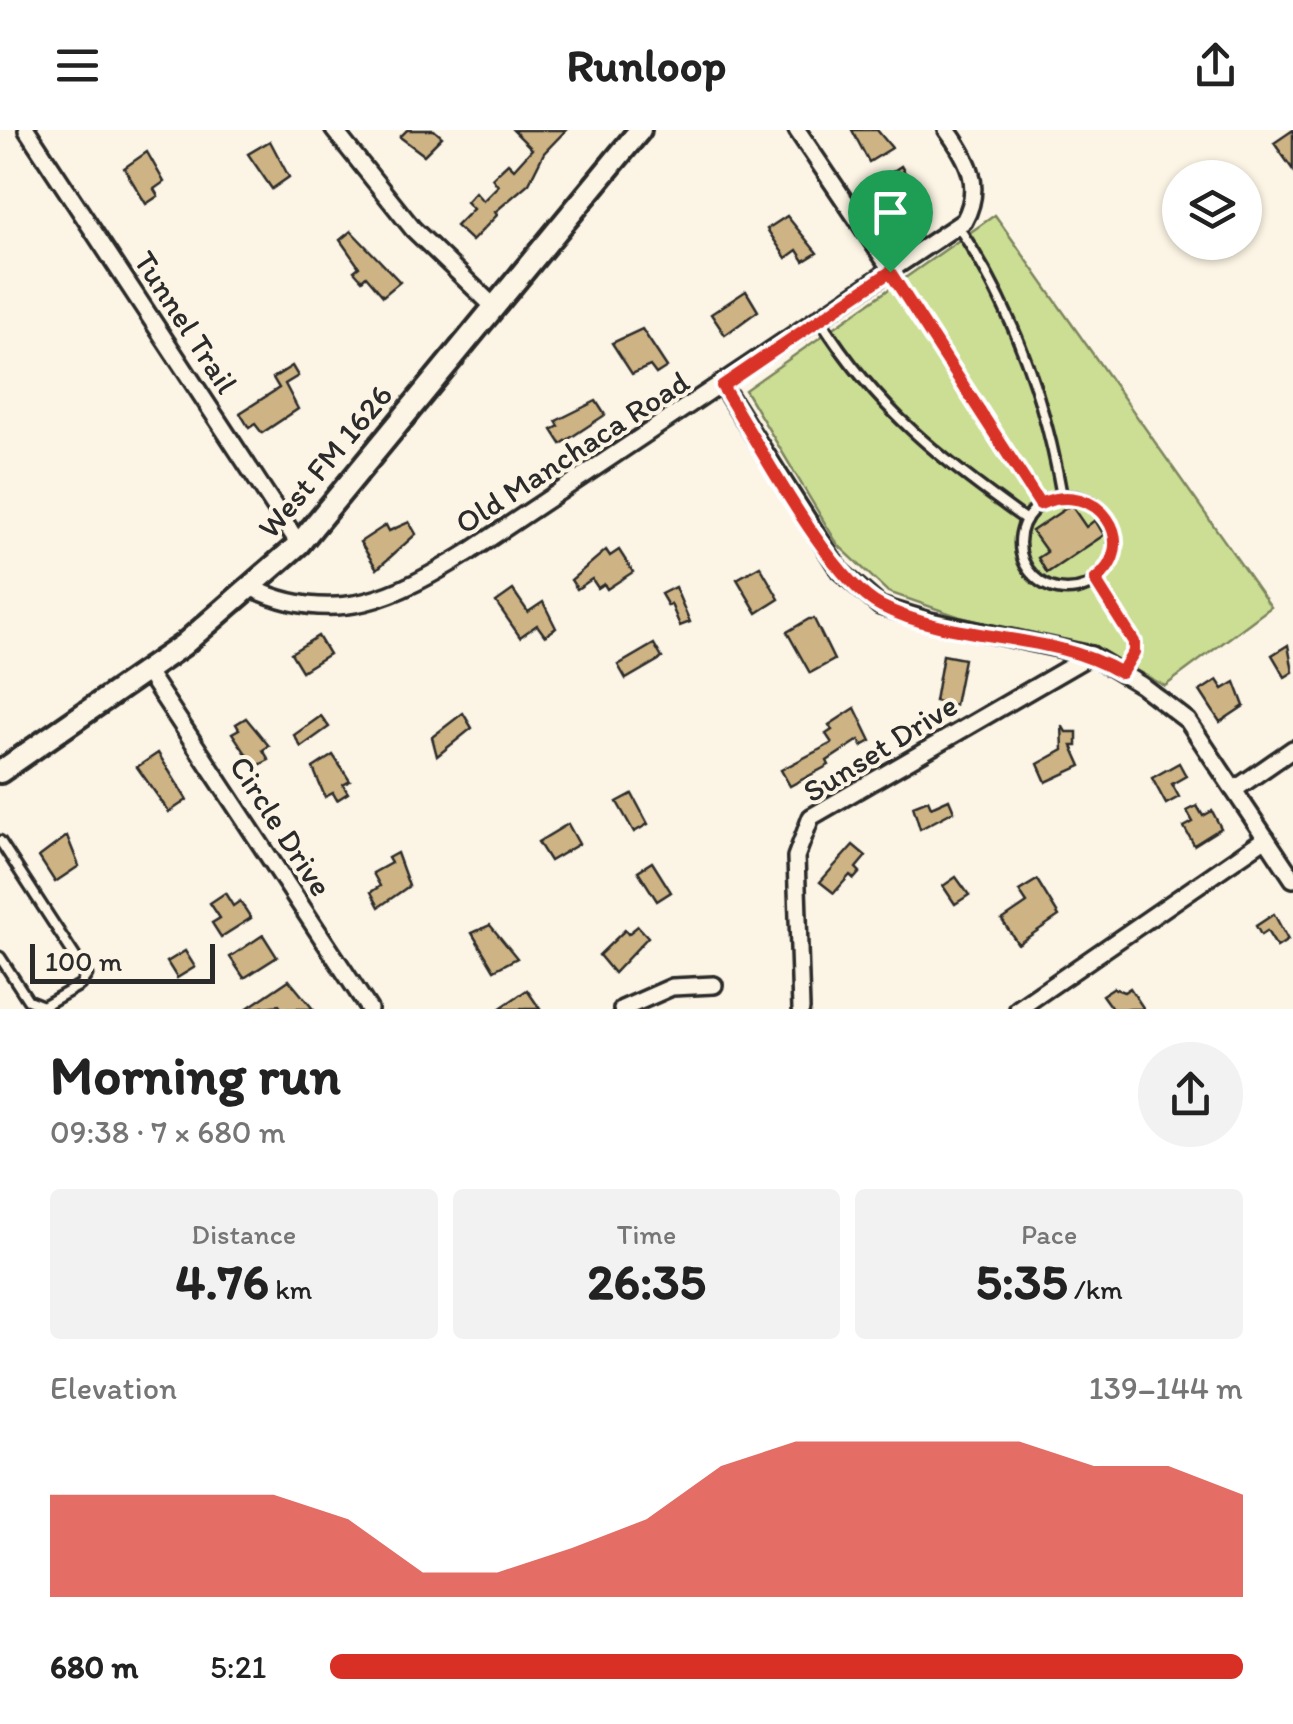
<!DOCTYPE html>
<meta charset="utf-8">
<style>
body{margin:0;font-family:Itim,sans-serif;background:#f2f2f2;color:#222;height:100vh;display:flex;flex-direction:column;font-size:38px;white-space:nowrap}
*{box-sizing:border-box;margin:0}
p{font-size:32px;color:#767676}
.icon{flex:none;width:55px;height:55px;fill:none;stroke:currentColor;stroke-width:2;stroke-linecap:round;stroke-linejoin:round}
.map{position:relative;height:879px;overflow:hidden}
.drawer{display:flex;flex-direction:column;background:#fff;flex:1}
.drawer>*{flex:none}
.buttons{position:absolute;left:1162px;top:30px;display:grid;gap:20px}
.buttons a{display:grid;place-items:center;width:100px;height:100px;border-radius:50%;background:#fff;box-shadow:0 2px 8px #0004;font-size:50px}
.scale{position:absolute;left:30px;bottom:25px;width:185px;box-sizing:border-box;padding-left:10px;border:5px solid #2b2b2b;border-top:0;font-size:28px;line-height:35px;white-space:nowrap;color:#2b2b2b;-webkit-text-stroke:8px #fcf5e5;paint-order:stroke}
.pin{position:absolute;display:grid;place-items:center;width:85px;height:85px;color:#fff;margin:-102px -42px;border-radius:50% 50% 50% 0;rotate:-45deg;box-shadow:0 0 10px #0007}
.pin .icon{rotate:45deg}
.round{display:grid;place-items:center;flex:none;width:105px;height:105px;border-radius:52px;background:#f2f2f2}
.overview{display:flex;align-items:center;justify-content:space-between;height:170px;padding:0 50px}
h1{font-size:55px;font-weight:800;line-height:75px}
.figures{display:grid;grid-template-columns:repeat(3,1fr);gap:15px;height:170px;padding:10px 50px}
.figures div{display:grid;align-content:center;border-radius:10px;background:#f2f2f2;text-align:center}
.figures b{font-size:50px;font-weight:800}
.figures small{font-size:28px;font-weight:400}
.figures p{font-size:28px}
.chart{height:280px;padding:20px 50px}
.chart p{display:flex;justify-content:space-between}
.chart svg{width:100%;height:180px;margin-top:10px;fill:#d93025;opacity:.7}
ul{padding:0 50px;list-style:none;font-size:32px}
li{display:grid;grid-template-columns:160px 120px 1fr;align-items:center;height:75px}
li i{height:25px;border-radius:12px;background:#d93025}
header{display:flex;justify-content:space-between;align-items:center;height:130px;padding:0 50px;background:#fff;font-size:45px;font-weight:800}
.map>svg:first-child{display:block}
</style>
<header><svg class="icon" aria-label="menu" viewBox="0 0 24 24"><path d="M4 6h16M4 12h16M4 18h16"/></svg>Runloop<svg class="icon" aria-label="share" viewBox="0 0 24 24"><path d="M12 15V3M7 8l5-5 5 5M5 13v7h14v-7"/></svg></header>
<div class="map">
<svg width="1293" height="879" viewBox="0 0 1293 879">
<rect width="100%" height="100%" fill="#fcf5e5"/>
<filter id="ink" filterUnits="userSpaceOnUse"><feTurbulence type="fractalNoise" baseFrequency=".01" numOctaves="2"/><feDisplacementMap in="SourceGraphic" scale="20" xChannelSelector="R" yChannelSelector="G"/><feConvolveMatrix kernelMatrix="1 2 1 2 8 2 1 2 1" color-interpolation-filters="sRGB"/></filter>
<g filter="url(#ink)">
<path fill="#cbde93" stroke="#7b845f" stroke-width="2.5" d="M995,85L1271,477L1165,556L1099,520L960,487L888,462L838,415L745,260Z"/>
<g fill="#ceb484" stroke="#2b2b2b" stroke-width="2.5">
<path d="M407,0H434L442,7L424,25L400,7Z"/>
<path d="M513,0H566L544,23L529,53L495,82L497,85L472,111L456,96L473,79L466,72L475,62L483,71L498,56L492,48L508,33L514,39L532,19Z"/>
<path d="M852,0H877L892,18L869,32Z"/>
<path d="M1293,0V40L1274,13Z"/>
<path d="M270,11L289,47L272,59L248,24Z"/>
<path d="M147,22L164,52L154,59L158,66L146,74L124,38Z"/>
<path d="M901,36L920,68L892,80L877,52Z"/>
<path d="M787,86L817,123L804,131L797,120L786,128L767,99Z"/>
<path d="M351,101L400,152L383,166L366,146L362,150L354,141L359,137L340,110Z"/>
<path d="M746,161L758,181L725,205L711,184Z"/>
<path d="M642,199L667,237L656,244L650,236L632,244L612,213Z"/>
<path d="M292,236L298,246L285,254L298,279L262,303L255,294L249,298L240,283L279,258L273,248Z"/>
<path d="M596,271L605,285L561,314L552,300L559,296L556,291Z"/>
<path d="M1071,375L1086,397L1095,390L1104,405L1047,443L1038,428L1047,422L1032,401Z"/>
<path d="M409,392L416,404L377,439L360,412L386,395L389,401Z"/>
<path d="M606,420L610,426L619,420L633,442L607,459L604,454L598,458L592,449L577,459L571,450Z"/>
<path d="M760,436L779,469L757,483L737,449Z"/>
<path d="M675,457L690,492L680,496L671,474L668,476L661,464Z"/>
<path d="M513,460L528,482L543,472L556,498L545,506L537,495L520,507L496,472Z"/>
<path d="M809,489H814L834,530L810,543L787,502Z"/>
<path d="M318,506L329,524L302,541L291,523Z"/>
<path d="M654,514L662,528L626,549L618,535Z"/>
<path d="M1288,515L1293,542L1285,547L1272,525Z"/>
<path d="M943,525L964,529L955,575L935,571Z"/>
<path d="M1217,550L1223,559L1235,552L1244,576L1220,592L1200,561Z"/>
<path d="M855,578L871,611L862,616L859,610L827,631L829,635L790,656L781,640L832,613L826,604L832,600L829,595Z"/>
<path d="M463,583L472,598L437,626L432,607Z"/>
<path d="M321,586L329,597L301,617L294,605Z"/>
<path d="M246,588L269,616L263,620L269,630L255,637L232,603L239,599L236,594Z"/>
<path d="M1062,595L1066,602H1077V616H1072L1081,636L1046,652L1038,634L1063,620Z"/>
<path d="M158,623L187,670L169,682L137,637Z"/>
<path d="M333,625L350,651L343,655L348,663L337,670L333,663L325,667L313,638Z"/>
<path d="M1179,633L1186,646L1172,654L1179,667L1166,674L1152,648Z"/>
<path d="M632,664L648,694L634,702L617,672Z"/>
<path d="M949,669L954,681L920,699L913,676L928,670L931,677Z"/>
<path d="M1197,676L1203,686L1212,681L1221,698L1194,715L1184,697L1193,692L1187,681Z"/>
<path d="M568,694L579,714L550,731L538,712Z"/>
<path d="M67,706L79,736L55,752L39,727Z"/>
<path d="M853,715L866,726L856,738L860,742L854,749L850,745L834,763L820,752Z"/>
<path d="M397,723L409,756L379,777L371,762L380,756L373,743L391,733L388,728Z"/>
<path d="M652,732L671,762L657,771L638,741Z"/>
<path d="M956,747L969,765L955,774L943,756Z"/>
<path d="M1037,750L1059,786L1018,814L1002,790L1027,773L1019,761Z"/>
<path d="M225,763L233,776L240,771L251,788L221,807L212,793L220,788L210,773Z"/>
<path d="M1274,784L1288,810L1277,817L1267,801L1261,805L1256,796Z"/>
<path d="M490,795L517,828L494,840L472,803Z"/>
<path d="M638,796L648,807L614,843L599,825L625,800L628,804Z"/>
<path d="M263,805L277,827L244,848L230,827Z"/>
<path d="M185,821L195,837L177,848L167,832Z"/>
<path d="M289,850L313,879H282L279,875L246,879Z"/>
<path d="M1113,858L1124,862L1130,858L1144,879H1112L1102,865Z"/>
<path d="M527,860L540,879H499Z"/>
</g>
<g fill="none" stroke-linecap="round" stroke-linejoin="round">
<g stroke="#2b2b2b" stroke-width="15">
<g id="lane">
<path d="M957,95C1013,178 1045,268 1062,366"/>
<path d="M890,142L1040,374"/>
<path d="M820,189C877,280 941,329 1026,390"/>
<circle cx="1067" cy="413" r="47"/>
<path d="M1095,451L1134,512V522L1121,543"/>
<path d="M0,711L87,845L80,855L43,876L28,870L0,827"/>
</g>
</g>
<g stroke="#2b2b2b" stroke-width="22">
<g id="street">
<path d="M27,0L299,414"/>
<path d="M334,0L413,99L493,176"/>
<path d="M797,0L892,141"/>
<path d="M722,255L840,441L880,476L930,491L1091,525L1141,555L1188,591L1293,749"/>
<path d="M252,458C336,498 396,467 469,422L964,91C983,56 969,30 947,0"/>
<path d="M147,542L369,879"/>
<path d="M1234,660L1293,619"/>
<path d="M622,879L672,857L714,855"/>
<path d="M801,879L796,727L811,687L1091,525"/>
<path d="M1018,879L1266,708"/>
</g>
</g>
<g stroke="#2b2b2b" stroke-width="28">
<path id="secondary" d="M0,642L183,515L299,414L640,0"/>
</g>
<use href="#lane" stroke="#fcf5e5" stroke-width="8"/>
<use href="#street" stroke="#fcf5e5" stroke-width="15"/>
<use href="#secondary" stroke="#fcf5e5" stroke-width="20"/>
</g>
</g>
<g fill="none" stroke-linecap="round" stroke-linejoin="round" filter="url(#ink)">
<g stroke="#fff" stroke-width="20">
<path id="route" d="M890,142L1040,374C1097,348 1143,413 1095,450L1134,512V522L1121,543C1049,500 956,514 881,476C828,449 757,310 722,256Z"/>
</g>
<use href="#route" stroke="#d93025" stroke-width="12"/>
</g>
<g text-anchor="middle" dominant-baseline="central" stroke-width="8" stroke-linejoin="round" paint-order="stroke">
<g font-size="32" fill="#2b2b2b" stroke="#fcf5e5">
<text transform="translate(186 192) rotate(57)">Tunnel Trail</text>
<text transform="translate(572 322) rotate(-33)">Old Manchaca Road</text>
<text transform="translate(325 331) rotate(-50)">West FM 1626</text>
<text transform="translate(880 618) rotate(-32)">Sunset Drive</text>
<text transform="translate(281 696) rotate(57)">Circle Drive</text>
</g>
</g>
</svg>
<div class="buttons">
<a><svg class="icon" aria-label="layers" viewBox="0 0 24 24"><path d="M12 4l9 5-9 5-9-5zM3 14l9 5 9-5"/></svg></a>
</div>
<div class="scale">100 m</div>
<div class="pin" style="left:890px;top:142px;background:#1e9e55"><svg class="icon" aria-label="arrive" viewBox="0 0 24 24"><path d="M6 21V4h12l-3 4 3 4H6"/></svg></div>
</div>
<section class="drawer">
<div class="overview"><div><h1>Morning run</h1><p>09:38 · 7 × 680 m</p></div><a class="round"><svg class="icon" aria-label="share" viewBox="0 0 24 24"><path d="M12 15V3M7 8l5-5 5 5M5 13v7h14v-7"/></svg></a></div>
<div class="figures">
<div><p>Distance</p><b>4.76<small> km</small></b></div>
<div><p>Time</p><b>26:35</b></div>
<div><p>Pace</p><b>5:35<small> /km</small></b></div>
</div>
<div class="chart"><p><span>Elevation</span>139–144 m</p>
<svg viewBox="0 0 160 44" preserveAspectRatio="none"><path d="M0 44V19L10 19L20 19L30 19L40 25L50 38L60 38L70 32L80 25L90 12L100 6L110 6L120 6L130 6L140 12L150 12L160 19V44z"/></svg>
</div>
<ul>
<li><b>680 m</b>5:21<i style="width:100%"></i></li>
</ul>
</section>
